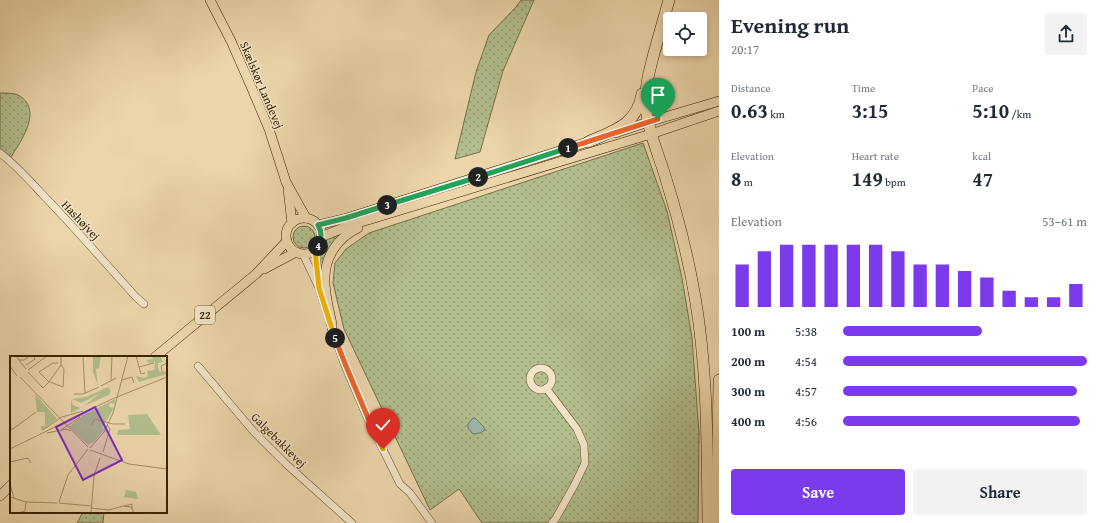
<!DOCTYPE html>
<meta charset="utf-8">
<style>
body{margin:0;font-family:"Gentium Book Plus",serif;background:#f2f2f3;color:#1f2937;height:100vh;display:flex;flex-direction:column;font-size:15px;white-space:nowrap}
*{box-sizing:border-box;margin:0}
p{font-size:13px;color:#747a83}
.icon{flex:none;width:22px;height:22px;fill:none;stroke:currentColor;stroke-width:2;stroke-linecap:round;stroke-linejoin:round}
.map{position:relative;flex:1;overflow:hidden}
.side{display:flex;flex-direction:column;background:#fff;width:380px}
.side>*{flex:none}
.tools{position:absolute;left:663px;top:12px;display:grid;gap:8px}
.tools a{display:grid;place-items:center;width:44px;height:44px;border-radius:4px;background:#fff;box-shadow:0 2px 6px #0003;font-size:20px}
.pin{position:absolute;display:grid;place-items:center;width:34px;height:34px;color:#fff;margin:-41px -17px;border-radius:50% 50% 50% 0;rotate:-45deg;box-shadow:0 0 4px #0007}
.pin .icon{rotate:45deg}
.km{position:absolute;width:20px;height:20px;margin:-10px;border-radius:50%;background:#222;color:#fff;font-size:11px;line-height:20px;text-align:center}
.round{display:grid;place-items:center;flex:none;width:42px;height:42px;border-radius:4px;background:#f2f2f3}
.head{display:flex;align-items:center;justify-content:space-between;height:68px;padding:0 12px}
h1{font-size:22px;font-weight:800;line-height:30px}
.figures{display:grid;grid-template-columns:repeat(3,1fr);gap:6px;height:68px;padding:4px 12px}
.figures div{display:grid;align-content:center}
.figures b{font-size:20px;font-weight:800}
.figures small{font-size:11px;font-weight:400}
.figures p{font-size:11px}
.chart{height:112px;padding:8px 12px}
.chart p{display:flex;justify-content:space-between}
.chart svg{width:100%;height:72px;margin-top:4px;stroke:#7c3aed;stroke-width:6}
.button{display:flex;gap:8px;margin-top:auto;padding:8px 12px}
.button a{flex:1;height:46px;border-radius:4px;background:#7c3aed;color:#fff;font-size:16px;font-weight:800;line-height:46px;text-align:center}
.button a+a{background:#f2f2f3;color:#1f2937}
ul{padding:0 12px;list-style:none;font-size:13px}
li{display:grid;grid-template-columns:64px 48px 1fr;align-items:center;height:30px}
li i{height:10px;border-radius:5px;background:#7c3aed}
main{display:flex;flex:1;min-height:0}
.map>svg:first-child{display:block}
</style>
<main>
<div class="map">
<svg width="719" height="523" viewBox="0 0 719 523">
<defs>
<pattern id="green-dots" width="8" height="8" patternUnits="userSpaceOnUse"><rect width="8" height="8" fill="#b2be8d"/><path d="M2 2h.1M6 6h.1" fill="none" stroke="#929a71" stroke-width="1.8" stroke-linecap="round"/></pattern>
</defs>
<rect width="100%" height="100%" fill="#ecd5ab"/>
<filter id="stains"><feTurbulence type="fractalNoise" baseFrequency=".005" numOctaves="4"/><feColorMatrix values="0 0 0 0 .2 0 0 0 0 .09 0 0 0 0 .02 0 0 0 .5 -.17"/></filter>
<radialGradient id="worn" r=".72"><stop offset=".6" stop-color="#630" stop-opacity="0"/><stop offset="1" stop-color="#630" stop-opacity=".3"/></radialGradient>
<g fill="url(#green-dots)" stroke="#767046">
<path d="M521,0H534L503,71L480,152L455,159L476,72L489,35L516,7Z"/>
<path d="M0,93C5,93 14,93 18,95C44,109 21,141 11,157L0,150Z"/>
<path d="M643,143L667,211L682,278L692,338L699,433L698,523H482L459,489L430,510L344,329L333,283L335,263L346,249L369,233Z"/>
<circle cx="304" cy="237" r="11"/>
<path d="M346,229L320,275L318,258L327,240L330,236Z"/>
<path d="M83,512H104L103,523H77Z"/>
</g>
<path fill="#9ab8b0" stroke="#747c6a" d="M475,418L484,427L485,430L480,433L473,434L468,428V424L472,419Z"/>
<g fill="none" stroke-linecap="round" stroke-linejoin="round">
<g stroke="#66502b" stroke-width="8">
<g id="minor">
<path d="M0,153C16,165 30,181 44,196C76,229 105,263 136,297L144,304"/>
<path d="M315,250L319,282"/>
<path d="M303,254L319,288L324,304"/>
<path d="M330,324L345,366L366,415L400,484L410,493L432,523"/>
<path d="M198,366L254,432L285,463L352,523"/>
<circle cx="541" cy="379" r="11"/>
<path d="M546,388L577,429L584,445L585,463L575,484L556,518L552,523"/>
</g>
</g>
<g stroke="#3a2300" stroke-width="10">
<g id="major">
<path d="M210,0L231,41L250,84L269,129L286,182L306,218"/>
<path d="M615,133L648,122L719,101"/>
<path d="M288,189L292,223"/>
<circle cx="304" cy="236" r="18"/>
<path d="M318,225L347,218L594,140"/>
<path d="M321,237L348,226L651,134L719,111"/>
<path d="M264,269L296,252"/>
<path d="M332,328V324C326,296 317,268 338,243C344,236 350,232 358,228"/>
<path d="M155,357L256,274L287,241"/>
<path d="M0,496L11,485"/>
</g>
</g>
<g stroke="#3a2300" stroke-width="12">
<g id="highway">
<path d="M669,0C664,18 659,35 654,53C651,66 646,80 646,94C644,124 658,151 666,179C678,217 688,257 695,297C708,372 707,447 708,523"/>
<path d="M588,142C613,131 637,125 642,94"/>
<path d="M717,523L719,380"/>
</g>
</g>
<use href="#minor" stroke="#f3e4c8" stroke-width="7"/>
<use href="#major" stroke="#ecd5ab" stroke-width="9"/>
<use href="#highway" stroke="#ecd5ab" stroke-width="11"/>
</g>
<g fill="none" stroke-linecap="round" stroke-linejoin="round">
<g stroke="#fff" stroke-width="8">
<path id="split-1" d="M568,148L658,119"/>
</g>
<g stroke="#fff" stroke-width="8">
<path id="split-2" d="M478,177L568,148"/>
</g>
<g stroke="#fff" stroke-width="8">
<path id="split-3" d="M387,205L478,177"/>
</g>
<g stroke="#fff" stroke-width="8">
<path id="split-4" d="M318,246C322,239 322,232 318,225L346,218L387,205"/>
</g>
<g stroke="#fff" stroke-width="8">
<path id="split-5" d="M318,246L315,250L319,288L335,338"/>
</g>
<g stroke="#fff" stroke-width="8">
<path id="split-6" d="M335,338L346,366L371,425"/>
</g>
<g stroke="#fff" stroke-width="8">
<path id="split-7" d="M371,425L383,449"/>
</g>
<use href="#split-1" stroke="#f0652b" stroke-width="5"/>
<use href="#split-2" stroke="#22a559" stroke-width="5"/>
<use href="#split-3" stroke="#22a559" stroke-width="5"/>
<use href="#split-4" stroke="#22a559" stroke-width="5"/>
<use href="#split-5" stroke="#f5b400" stroke-width="5"/>
<use href="#split-6" stroke="#f0652b" stroke-width="5"/>
<use href="#split-7" stroke="#f5b400" stroke-width="5"/>
</g>
<g text-anchor="middle" dominant-baseline="central" stroke-width="3" stroke-linejoin="round" paint-order="stroke">
<rect fill="#f3e4c8" stroke="#725d3c" stroke-width="1" x="195" y="306" width="20" height="18" rx="3"/>
<g font-size="11" font-weight="bold" fill="#3a2300">
<text x="205" y="315">22</text>
</g>
<g font-size="12" fill="#3a2300" stroke="#f3e4c8">
<text transform="translate(262 85) rotate(67)">Skælskør Landevej</text>
<text transform="translate(81 220) rotate(47)">Hashøjvej</text>
<text transform="translate(279 440) rotate(45)">Galgebakkevej</text>
</g>
</g>
<g transform="translate(10 356)">
<rect width="157" height="157" fill="#ecd5ab"/>
<path d="M91,0L89,12L86,13L88,30L83,16V1ZM142,0L151,1L153,6L148,7V12L150,16L157,15V18L129,26L126,20L134,22L138,20L137,15L144,14L145,6L139,7L136,4L143,3ZM25,38L47,63L31,75V70H35V56H27ZM105,43V48L100,47L99,51L104,52L92,72L95,73L84,86L78,89L59,71L72,60ZM137,58L151,79H107L108,74L120,73L118,59ZM116,134L126,136L128,143L114,141Z" fill="#b2be8d"/>
<path d="M61,2V43L63,49L70,52L61,57ZM98,31L101,35L99,39L74,50L89,38L71,47L62,43L76,41Z" fill="#b2be8d"/>
<path fill="none" stroke="#a58e67" stroke-width="1" d="M6,0L16,13M45,0H75M73,0L75,37M126,0L131,18L135,17M9,4H14L20,0M16,9L25,3L24,0M0,10L7,20M129,11L144,7M18,14L37,0M18,16L33,32L39,26M152,16L151,10L157,7M10,21L78,91M101,24L102,0M112,24L122,21L124,27M39,26L29,16L43,7H48M39,26L51,9V1M40,26L53,31L54,13L51,9M91,30L106,22M64,38H73L89,31M0,60L1,74M81,69L85,63L103,68H115M33,74L52,61L73,55M51,74L70,61M0,75L26,56M37,77L57,73L61,75M80,92L94,76L103,57L118,0M0,93L102,43L157,21M80,94L119,108L157,113M93,96L100,73L97,69M0,106L18,102L21,107M0,128L4,142M0,141L16,146L47,147M49,146L58,119L78,93M49,147L81,150M114,150L122,148V153M81,152L99,154L113,150L121,151L124,157M8,157L15,155L16,146M81,157L84,120L90,102"/>
<path fill="#7b2cbf" fill-opacity="0.15" stroke="#7b2cbf" stroke-width="2" d="M85,51L112,104L73,124L46,71Z"/>
<rect width="157" height="157" fill="none" stroke="#3a2300" stroke-width="2"/>
</g>
<rect width="100%" height="100%" filter="url(#stains)"/>
<rect width="100%" height="100%" fill="url(#worn)"/>
</svg>
<div class="tools">
<a><svg class="icon" aria-label="locate" viewBox="0 0 24 24"><circle cx="12" cy="12" r="6"/><path d="M12 2v4M12 18v4M2 12h4M18 12h4"/></svg></a>
</div>
<div class="pin" style="left:658px;top:119px;background:#1e9e55"><svg class="icon" aria-label="arrive" viewBox="0 0 24 24"><path d="M6 21V4h12l-3 4 3 4H6"/></svg></div>
<div class="pin" style="left:383px;top:449px;background:#d93025"><svg class="icon" aria-label="check" viewBox="0 0 24 24"><path d="M5 12l5 5 9-10"/></svg></div>
<b class="km" style="left:568px;top:148px">1</b>
<b class="km" style="left:478px;top:177px">2</b>
<b class="km" style="left:387px;top:205px">3</b>
<b class="km" style="left:318px;top:246px">4</b>
<b class="km" style="left:335px;top:338px">5</b>
</div>
<section class="side">
<div class="head"><div><h1>Evening run</h1><p>20:17</p></div><a class="round"><svg class="icon" aria-label="share" viewBox="0 0 24 24"><path d="M12 15V3M7 8l5-5 5 5M5 13v7h14v-7"/></svg></a></div>
<div class="figures">
<div><p>Distance</p><b>0.63<small> km</small></b></div>
<div><p>Time</p><b>3:15</b></div>
<div><p>Pace</p><b>5:10<small> /km</small></b></div>
</div>
<div class="figures">
<div><p>Elevation</p><b>8<small> m</small></b></div>
<div><p>Heart rate</p><b>149<small> bpm</small></b></div>
<div><p>kcal</p><b>47</b></div>
</div>
<div class="chart"><p><span>Elevation</span>53–61 m</p>
<svg viewBox="0 0 160 44" preserveAspectRatio="none"><path d="M5 44V18M15 44V10M25 44V6M35 44V6M45 44V6M55 44V6M65 44V6M75 44V10M85 44V18M95 44V18M105 44V22M115 44V26M125 44V34M135 44V38M145 44V38M155 44V30"/></svg>
</div>
<ul>
<li><b>100 m</b>5:38<i style="width:57%"></i></li>
<li><b>200 m</b>4:54<i style="width:100%"></i></li>
<li><b>300 m</b>4:57<i style="width:96%"></i></li>
<li><b>400 m</b>4:56<i style="width:97%"></i></li>
</ul>
<div class="button"><a>Save</a><a>Share</a></div>
</section>
</main>
